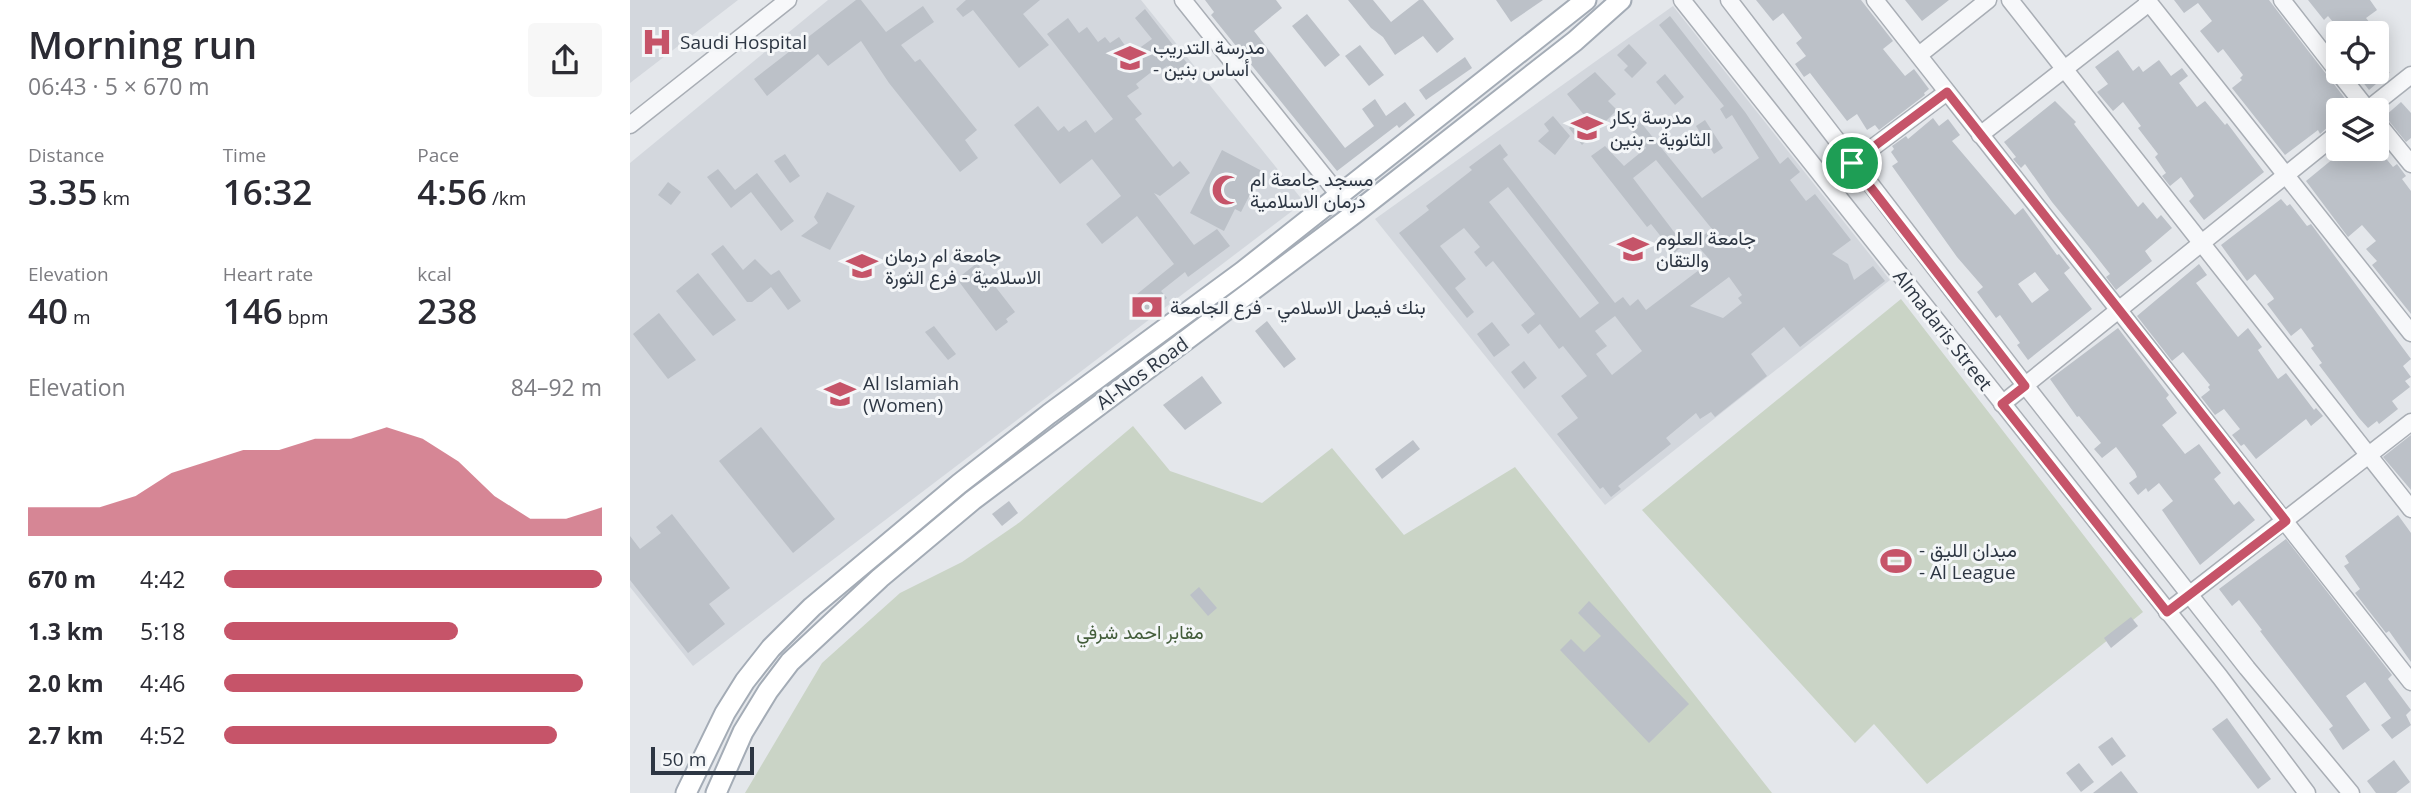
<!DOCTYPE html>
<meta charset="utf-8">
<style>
body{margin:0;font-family:"Open Sans",Vazirmatn,sans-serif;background:#f7f7f7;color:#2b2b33;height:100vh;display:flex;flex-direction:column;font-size:26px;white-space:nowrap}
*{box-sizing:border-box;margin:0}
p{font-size:23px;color:#7c7c81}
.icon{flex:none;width:38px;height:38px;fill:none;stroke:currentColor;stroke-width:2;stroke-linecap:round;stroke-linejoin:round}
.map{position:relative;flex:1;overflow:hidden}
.details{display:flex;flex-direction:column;background:#fff;width:630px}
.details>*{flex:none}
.buttons{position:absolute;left:1696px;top:21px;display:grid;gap:14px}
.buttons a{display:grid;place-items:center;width:63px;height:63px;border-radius:7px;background:#fff;box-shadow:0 4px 18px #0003;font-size:35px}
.scale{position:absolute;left:21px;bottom:18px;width:103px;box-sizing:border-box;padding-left:7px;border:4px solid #2d3643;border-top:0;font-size:19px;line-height:24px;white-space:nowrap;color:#2d3643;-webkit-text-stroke:5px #f4f6f8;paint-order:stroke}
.pin{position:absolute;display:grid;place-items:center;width:60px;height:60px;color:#fff;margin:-30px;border:4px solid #fff;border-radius:50%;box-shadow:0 2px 7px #0007}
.round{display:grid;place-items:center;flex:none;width:74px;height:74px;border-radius:7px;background:#f7f7f7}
.headline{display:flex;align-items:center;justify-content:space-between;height:119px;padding:0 28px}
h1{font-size:38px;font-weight:600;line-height:52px}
.figures{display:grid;grid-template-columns:repeat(3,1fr);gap:10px;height:119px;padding:7px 28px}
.figures div{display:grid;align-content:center}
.figures b{font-size:35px;font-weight:600}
.figures small{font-size:19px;font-weight:400}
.figures p{font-size:19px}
.chart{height:196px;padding:14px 28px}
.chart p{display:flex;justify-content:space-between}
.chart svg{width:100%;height:126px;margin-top:7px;fill:#c65469;opacity:.7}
ul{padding:0 28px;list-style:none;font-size:23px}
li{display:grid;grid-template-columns:112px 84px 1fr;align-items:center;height:52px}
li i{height:18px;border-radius:9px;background:#c65469}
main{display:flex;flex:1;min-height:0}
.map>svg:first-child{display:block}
</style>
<main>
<section class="details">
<div class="headline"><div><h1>Morning run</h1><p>06:43 · 5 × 670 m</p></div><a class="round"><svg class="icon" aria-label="share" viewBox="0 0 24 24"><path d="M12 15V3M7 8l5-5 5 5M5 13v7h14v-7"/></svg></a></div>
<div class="figures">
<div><p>Distance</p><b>3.35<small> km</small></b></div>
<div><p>Time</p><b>16:32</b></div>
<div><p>Pace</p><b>4:56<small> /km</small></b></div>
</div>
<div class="figures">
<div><p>Elevation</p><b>40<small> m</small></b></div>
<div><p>Heart rate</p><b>146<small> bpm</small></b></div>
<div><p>kcal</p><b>238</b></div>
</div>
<div class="chart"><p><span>Elevation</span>84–92 m</p>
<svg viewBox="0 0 160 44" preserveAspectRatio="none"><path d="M0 44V34L10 34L20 34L30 30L40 22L50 18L60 14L70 14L80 10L90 10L100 6L110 10L120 18L130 30L140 38L150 38L160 34V44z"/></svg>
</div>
<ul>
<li><b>670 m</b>4:42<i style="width:100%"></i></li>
<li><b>1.3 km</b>5:18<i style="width:62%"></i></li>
<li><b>2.0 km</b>4:46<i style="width:95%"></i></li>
<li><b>2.7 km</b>4:52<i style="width:88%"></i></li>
</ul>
</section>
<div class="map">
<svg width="1781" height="793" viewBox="0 0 1781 793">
<rect width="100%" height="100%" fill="#e4e7eb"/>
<g fill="#d3d7dd">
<path d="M0,0H108L0,83Z"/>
<path d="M198,0H511L674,202L63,666L0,587V163Z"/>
<path d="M1043,6L1260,280L975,505L745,219Z"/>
</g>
<g fill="#cad4c6">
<path d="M1271,299L1513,612L1297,784L1244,724L1225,743L1012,510Z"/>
<path d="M503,426L540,471L632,503L702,448L774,535L885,467L1142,793H115L192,663L270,593L332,562L390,522Z"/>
</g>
<g fill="#bcc1c8" fill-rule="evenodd">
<path d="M226,0H231L256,32L293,6L304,22L271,45L285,62L290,59L347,130L335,140L348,158L330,172L259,83L231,41L198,66L188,54L137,96L124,79Z"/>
<path d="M336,0H410L393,14L419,45L389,68L343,10L333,17L326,9Z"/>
<path d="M575,0H646L652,8L624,31L715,148L744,126L732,109L745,99L756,116L775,102L785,115L769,128L767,125L707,171L581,15L584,12Z"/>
<path d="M718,0H743L761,22L789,0H793L824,39L807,53L793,36L765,55L753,37L741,28Z"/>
<path d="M866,0H913L881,22Z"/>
<path d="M1126,0H1231L1263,41L1253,49L1275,76L1284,69L1299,89L1294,93L1295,95L1249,130L1245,125L1237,130L1227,114L1217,121L1180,73L1174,77L1165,64L1176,56L1166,43L1172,38L1153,13L1143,21Z"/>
<path d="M1275,0H1319L1292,21Z"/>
<path d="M1544,0H1639L1720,105L1713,110H1708V114L1697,123L1699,126L1690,134L1688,130L1655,155L1602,88L1612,80L1610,78L1613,75L1593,49L1588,53L1570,31L1582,21L1568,3L1554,13Z"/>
<path d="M1678,0H1740L1747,10L1736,18L1748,33H1712L1698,16L1694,20Z"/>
<path d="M515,9L560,67L549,75L537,66L527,73L524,70L506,84L509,88L497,96L512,114L505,119L543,167L550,161L560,173L530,196L524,193L564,245L587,229L600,246L558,277L555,272L531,291L537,298L515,316L501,299L544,264L507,216L472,244L456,224L491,196L462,159L430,184L384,125L408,106L428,131L434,126L439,132L456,120L465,133L483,119L417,34L438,18L449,33L457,27L468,42L475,37L480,43L489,37L501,54L522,39L505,18Z"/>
<path d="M677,14L710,55L695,67L662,26Z"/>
<path d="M1040,16L1115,112L1150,164L1158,157L1170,172L1160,180L1176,201L1185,194L1221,240L1202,254L1218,264L1224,280L1243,266L1255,281L1170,347L1154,327L1121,354L1137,376L1085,417L1081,412L1070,419L1066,413L1036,438L1041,444L988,486L991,489L981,497L973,487L970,489L927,434L948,418L931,396L957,376L933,346L929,349L910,324L898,334L891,325L905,314L863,261L856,267L844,252L850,247L834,228L810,246L836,279L825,288L844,312L837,318L769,233L799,210L796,206L842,170L839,167L870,144L878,155L873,159L985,303L993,297L1000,306L1008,299L1016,310L1081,261L1064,242L1082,229L1026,160L1003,178L1054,245L1044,253L1021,224L1017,227L961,156L975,146L994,166L1016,148L998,126L1008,119L1072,198L1129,158L1102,115L1096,119L1090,109L1094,106L1029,25ZM878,187L969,303L950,318L859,202ZM1099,277L1112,295L1108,298L1112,303L1093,318L1060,306ZM985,316L1012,351L982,375L966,354L977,346L965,331Z"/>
<path d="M999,44L1017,63L1002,78L994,70L998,66L987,55Z"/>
<path d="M730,45L754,75L739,86L715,56Z"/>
<path d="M1488,50L1503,71L1509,66L1513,72L1529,60L1541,76L1552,68L1558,76L1549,83L1567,107L1575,101L1595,125L1597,123L1634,172L1574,220L1559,201L1564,196L1551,177L1540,186L1532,176L1536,173L1525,157L1528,154L1508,128L1511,126L1493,102L1483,111L1467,92L1478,84L1465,67Z"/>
<path d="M835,57L842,68L796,100L789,90Z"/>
<path d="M965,72L986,94L978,101L987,110L952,145L939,128L954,115L937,94Z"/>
<path d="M1725,72H1760L1739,90Z"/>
<path d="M1035,74L1054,97L1045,105L1026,82Z"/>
<path d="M1425,101L1446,122L1444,124L1508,207L1513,202L1527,219L1531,215L1542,228L1515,251L1522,261L1486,290L1476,277L1480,274L1458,246L1422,202L1395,164L1391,168L1383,159L1386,157L1374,142Z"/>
<path d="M1771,102L1781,113V138L1776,142L1755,116Z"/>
<path d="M923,116L940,136L925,155L908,141L919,131L914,124Z"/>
<path d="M1303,118L1309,126L1318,119L1330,135L1322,141L1385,215L1393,208L1427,255L1429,254L1440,268L1434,273L1462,309L1398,360L1387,345L1390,343L1370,315L1366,318L1347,292L1353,287L1327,257L1262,166L1268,162L1261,152L1264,149L1262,146L1276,136L1278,139ZM1405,272L1419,290L1402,303L1388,284Z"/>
<path d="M1075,120L1093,148L1084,154L1066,126Z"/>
<path d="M1715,149H1748L1763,167L1767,164L1776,176L1772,179L1781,191V314L1742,265L1747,261L1736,249L1746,241L1732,225L1718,237L1676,181Z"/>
<path d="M592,150L632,171L611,212L605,209L594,231L560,213Z"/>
<path d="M155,154L170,176L160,183L144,161Z"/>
<path d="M88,169L105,190L127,173L164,221L151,231L121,192L101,208L77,177Z"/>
<path d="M38,182L51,192L41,205L28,195Z"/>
<path d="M197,192L225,206L200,250L171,236L188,223L184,217Z"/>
<path d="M1651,199L1657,206L1660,204L1677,226L1681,224L1781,359L1773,366L1781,377L1775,381L1780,387L1762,401L1768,409L1749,424L1747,421L1738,428L1729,418L1689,365L1692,363L1681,348L1684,346L1671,328L1661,336L1637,304L1644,299L1643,297L1625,274L1617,281L1591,245Z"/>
<path d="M93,245L113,270L125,259L141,275L149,270L171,301L158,310L141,287L122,302H117L81,254Z"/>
<path d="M347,263L385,312L376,319L378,322L366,331L327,279Z"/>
<path d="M1569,264L1577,275L1566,283L1608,337L1618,328L1632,347L1628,350L1648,379L1656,373L1684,410L1686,408L1693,416L1681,426L1676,419L1626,459L1614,444L1611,446L1602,435L1610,429L1594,409L1585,415L1571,397L1580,390L1578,387L1580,385L1553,352L1542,361L1507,316Z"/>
<path d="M68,273L106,320L83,336L46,291Z"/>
<path d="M29,313L66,360L38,379L3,334Z"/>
<path d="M637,321L666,359L654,368L625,331Z"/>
<path d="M862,322L880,345L864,357L847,334Z"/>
<path d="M304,326L326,354L318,360L295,332Z"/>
<path d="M1488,328L1539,395L1536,398L1547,413L1532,425L1555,454L1569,444L1591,473L1584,479L1604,505L1609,501L1625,520L1570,565L1532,510L1543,501L1529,483L1518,492L1516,488L1508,495L1499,483L1507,477L1505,472L1486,447L1472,458L1464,449L1471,443L1449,416L1447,417L1420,379Z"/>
<path d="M894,361L907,378L894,389L881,372Z"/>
<path d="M572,376L592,403L555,430L533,405Z"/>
<path d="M131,427L205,519L163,553L89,461Z"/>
<path d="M1781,435V490L1753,457Z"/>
<path d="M783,440L790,449L752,479L745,469Z"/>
<path d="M379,501L388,513L372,526L362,514Z"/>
<path d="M42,514L100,588L79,604L95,624L58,653L0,580V536L10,549L31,533L26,527Z"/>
<path d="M1768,515L1781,533V662L1759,631L1756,633L1725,593L1730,589L1714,566L1719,563L1715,556Z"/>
<path d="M1656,539L1762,675L1758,679L1781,710L1776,715L1781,725L1762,739L1751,725L1761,718L1735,682L1716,696L1740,730L1713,750L1699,729L1703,726L1630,631L1632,630L1609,600L1602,606L1589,589Z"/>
<path d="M569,587L587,608L578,616L560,595Z"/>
<path d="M959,601L1059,704L1019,743L930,650L941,639L954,652L971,636L948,613Z"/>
<path d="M1501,617L1508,626L1481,648L1474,638Z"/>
<path d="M1597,718L1641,779L1628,789L1582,729Z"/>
<path d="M1482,737L1496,756L1482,766L1468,747Z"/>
<path d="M1764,760L1780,782L1766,793H1746L1737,781Z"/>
<path d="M1449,763L1464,782L1451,792L1436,773Z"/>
<path d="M1491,771L1508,793H1463Z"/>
</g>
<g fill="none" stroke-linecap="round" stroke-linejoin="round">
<g stroke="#a9aeb5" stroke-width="19">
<g id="minor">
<path d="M553,0L709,195"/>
<path d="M1052,0L1590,677L1677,793"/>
<path d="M1099,0L1395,385L1617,668L1721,793"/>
<path d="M1245,0L1781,682"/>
<path d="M1380,0L1781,509"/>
<path d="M1517,0L1781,333"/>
<path d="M1652,0L1708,72"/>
<path d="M1289,55L1358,0"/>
<path d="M1708,72L1738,110"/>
<path d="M1737,110L1781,75"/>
<path d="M1746,121L1781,164"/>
<path d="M0,125L158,0"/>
<path d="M1350,135L1519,3"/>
<path d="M1222,163L1317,92"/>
<path d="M1372,404L1708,133"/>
<path d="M1537,612L1781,422"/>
</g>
</g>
<g stroke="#a4acb6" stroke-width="23">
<g id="major">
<path d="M56,793L95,713L115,681L141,648L182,607L329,484L419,414L612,272L956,0"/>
<path d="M86,793L113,732L138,691L160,662L250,578L343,500L724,214L945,41L991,0"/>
</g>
</g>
<use href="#minor" stroke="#f7f8fa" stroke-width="16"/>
<use href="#major" stroke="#fff" stroke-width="19"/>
</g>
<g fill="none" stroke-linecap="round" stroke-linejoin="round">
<g stroke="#fff" stroke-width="14">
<path id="route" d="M1317,92L1656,521L1537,612L1372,404L1395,386L1222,163Z"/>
</g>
<use href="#route" stroke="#c65469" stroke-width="9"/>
</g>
<defs>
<g id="hospital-bare" transform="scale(2.415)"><path d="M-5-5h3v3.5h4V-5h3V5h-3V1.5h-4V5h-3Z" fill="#c65469" stroke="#f4f6f8" stroke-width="2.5" paint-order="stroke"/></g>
<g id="school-bare" transform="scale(2.415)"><path d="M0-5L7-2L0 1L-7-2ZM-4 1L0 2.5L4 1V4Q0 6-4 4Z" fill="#c65469" stroke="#f4f6f8" stroke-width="2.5" paint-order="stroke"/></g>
<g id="mosque-bare" transform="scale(2.415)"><path d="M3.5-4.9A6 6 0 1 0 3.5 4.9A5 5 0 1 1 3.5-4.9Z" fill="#c65469" stroke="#f4f6f8" stroke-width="2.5" paint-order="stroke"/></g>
<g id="university-bare" transform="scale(2.415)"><path d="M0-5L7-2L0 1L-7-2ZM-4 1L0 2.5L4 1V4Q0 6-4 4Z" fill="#c65469" stroke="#f4f6f8" stroke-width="2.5" paint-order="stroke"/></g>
<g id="bank-bare" transform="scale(2.415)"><path d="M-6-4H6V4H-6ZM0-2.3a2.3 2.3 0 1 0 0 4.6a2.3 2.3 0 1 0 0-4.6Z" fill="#c65469" stroke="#f4f6f8" stroke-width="2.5" paint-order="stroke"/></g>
<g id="stadium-bare" transform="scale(2.415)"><path d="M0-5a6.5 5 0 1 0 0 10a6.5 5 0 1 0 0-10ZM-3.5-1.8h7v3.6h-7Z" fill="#c65469" stroke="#f4f6f8" stroke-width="2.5" paint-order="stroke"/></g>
</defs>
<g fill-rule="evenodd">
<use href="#hospital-bare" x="27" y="42"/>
<use href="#school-bare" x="500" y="58"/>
<use href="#school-bare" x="957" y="128"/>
<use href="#mosque-bare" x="597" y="190"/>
<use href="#university-bare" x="1003" y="249"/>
<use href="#school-bare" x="232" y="266"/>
<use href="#bank-bare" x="517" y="307"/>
<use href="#university-bare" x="210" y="394"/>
<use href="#stadium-bare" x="1266" y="561"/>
</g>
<g text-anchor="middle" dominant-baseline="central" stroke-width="6" stroke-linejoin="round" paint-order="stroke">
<g font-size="19" fill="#2d3643" stroke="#f4f6f8" text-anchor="start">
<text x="50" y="42">Saudi Hospital</text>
<text x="523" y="47">مدرسة التدريب<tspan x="523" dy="22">- أساس بنين</tspan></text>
<text x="980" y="117">مدرسة بكار<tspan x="980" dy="22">الثانوية - بنين</tspan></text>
<text x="620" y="179">مسجد جامعة ام<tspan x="620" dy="22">درمان الاسلامية</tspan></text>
<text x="1026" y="238">جامعة العلوم<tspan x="1026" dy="22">والتقان</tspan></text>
<text x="255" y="255">جامعة ام درمان<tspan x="255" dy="22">الاسلامية - فرع الثورة</tspan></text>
<text x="540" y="307">بنك فيصل الاسلامي - فرع الجامعة</text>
<text x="233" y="383">Al Islamiah<tspan x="233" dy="22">(Women)</tspan></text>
<text x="1289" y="550">- ميدان الليق<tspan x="1289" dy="22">- Al League</tspan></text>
</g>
<g font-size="19" fill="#2d3643" stroke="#f4f6f8">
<text transform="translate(1313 330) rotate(52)">Almadaris Street</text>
<text transform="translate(512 373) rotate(-36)">Al-Nos Road</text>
</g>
<g font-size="19" fill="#435d3b" stroke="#f4f6f8">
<text x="510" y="632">مقابر احمد شرفي</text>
</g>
</g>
</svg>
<div class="buttons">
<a><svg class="icon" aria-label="locate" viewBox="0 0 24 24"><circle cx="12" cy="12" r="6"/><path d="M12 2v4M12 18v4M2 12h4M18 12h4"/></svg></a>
<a><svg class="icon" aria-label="layers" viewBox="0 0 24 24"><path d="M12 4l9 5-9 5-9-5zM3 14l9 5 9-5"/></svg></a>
</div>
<div class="scale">50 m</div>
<div class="pin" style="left:1222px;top:163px;background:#1e9e55"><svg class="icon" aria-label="arrive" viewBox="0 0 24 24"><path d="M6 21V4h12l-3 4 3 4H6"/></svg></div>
</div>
</main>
